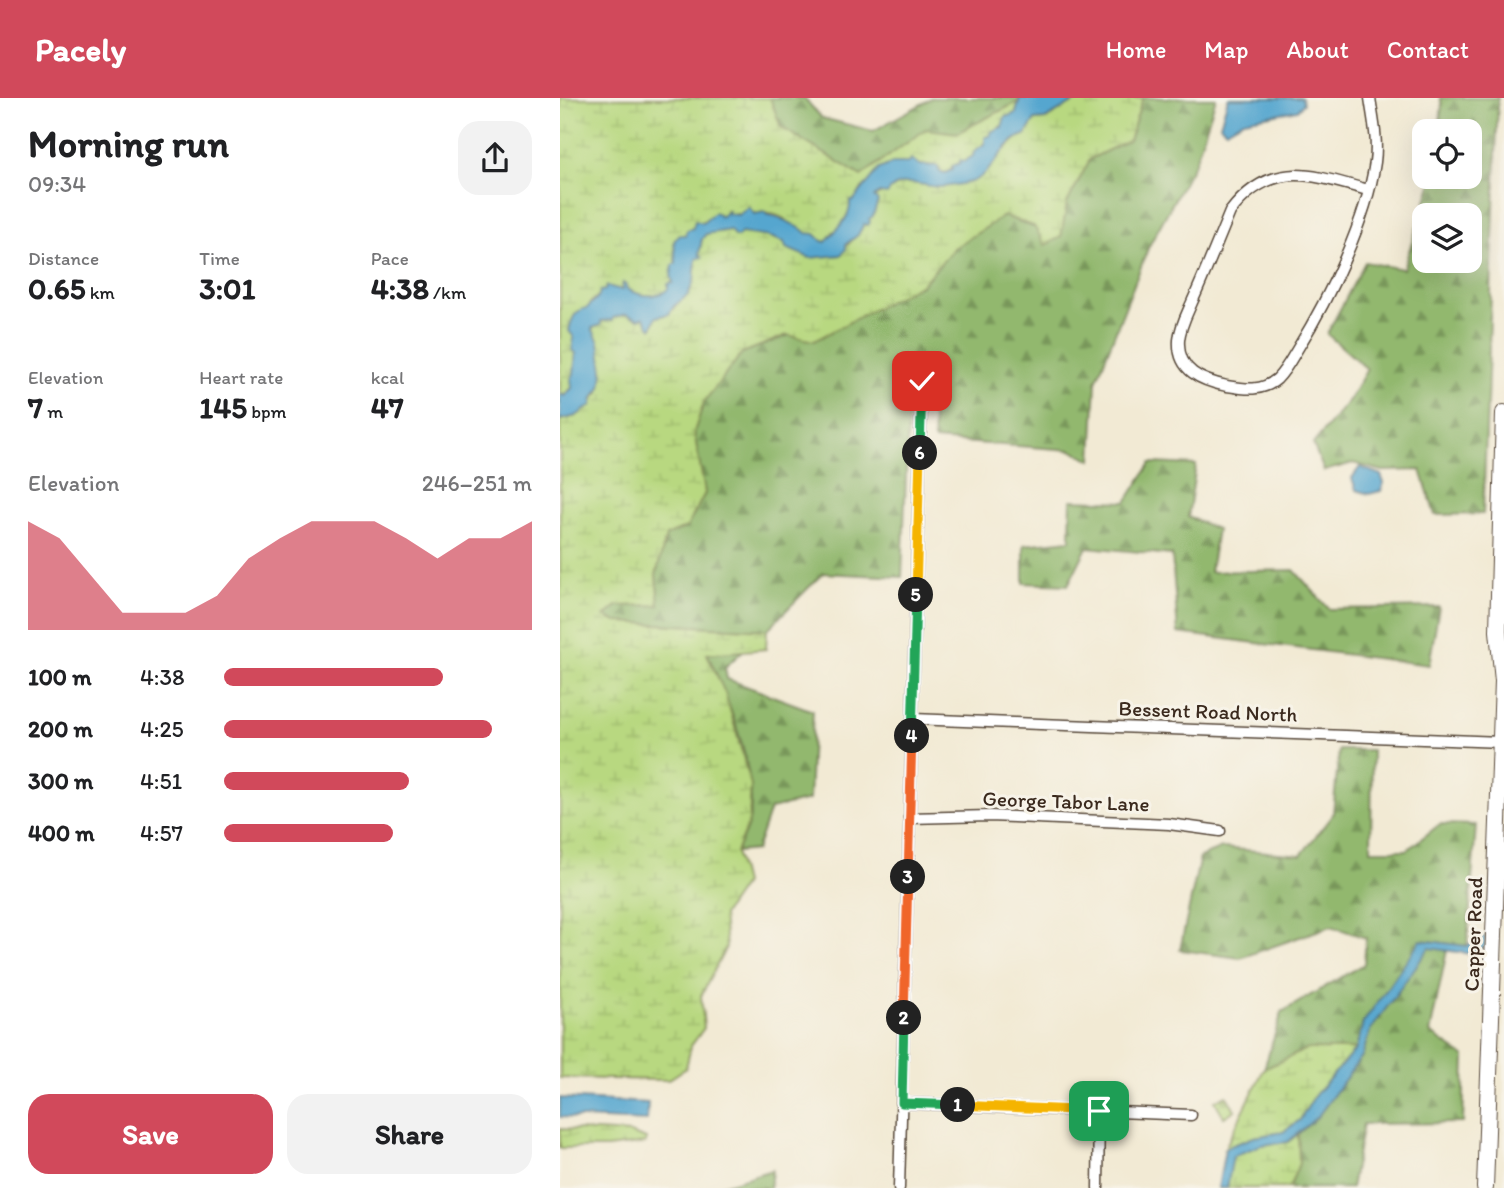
<!DOCTYPE html>
<meta charset="utf-8">
<style>
body{margin:0;font-family:Itim,sans-serif;background:#f2f2f2;color:#202124;height:100vh;display:flex;flex-direction:column;font-size:26px;white-space:nowrap}
*{box-sizing:border-box;margin:0}
p{font-size:23px;color:#757577}
.icon{flex:none;width:38px;height:38px;fill:none;stroke:currentColor;stroke-width:2;stroke-linecap:round;stroke-linejoin:round}
.map{position:relative;flex:1;overflow:hidden}
.side{display:flex;flex-direction:column;background:#fff;width:560px}
.side>*{flex:none}
.fabs{position:absolute;left:852px;top:21px;display:grid;gap:14px}
.fabs a{display:grid;place-items:center;width:70px;height:70px;border-radius:14px;background:#fff;box-shadow:0 7px 28px #0002;font-size:35px}
.pin{position:absolute;display:grid;place-items:center;width:60px;height:60px;color:#fff;margin:-30px;border-radius:14px;box-shadow:0 4px 10px #0006}
.km{position:absolute;width:35px;height:35px;margin:-18px;border-radius:50%;background:#222;color:#fff;font-size:19px;line-height:35px;text-align:center}
.round{display:grid;place-items:center;flex:none;width:74px;height:74px;border-radius:21px;background:#f2f2f2}
.headline{display:flex;align-items:center;justify-content:space-between;height:119px;padding:0 28px}
h1{font-size:38px;font-weight:700;line-height:52px}
.stats{display:grid;grid-template-columns:repeat(3,1fr);gap:10px;height:119px;padding:7px 28px}
.stats div{display:grid;align-content:center}
.stats b{font-size:30px;font-weight:700}
.stats small{font-size:19px;font-weight:400}
.stats p{font-size:19px}
.chart{height:196px;padding:14px 28px}
.chart p{display:flex;justify-content:space-between}
.chart svg{width:100%;height:126px;margin-top:7px;fill:#d1495b;opacity:.7}
.cta{display:flex;gap:14px;margin-top:auto;padding:14px 28px}
.cta a{flex:1;height:80px;border-radius:21px;background:#d1495b;color:#fff;font-size:28px;font-weight:700;line-height:80px;text-align:center}
.cta a+a{background:#f2f2f2;color:#202124}
ul{padding:0 28px;list-style:none;font-size:23px}
li{display:grid;grid-template-columns:112px 84px 1fr;align-items:center;height:52px}
li i{height:18px;border-radius:9px;background:#d1495b}
header{display:flex;align-items:center;gap:42px;box-sizing:border-box;height:98px;padding:0 35px;background:#d1495b;color:#fff}
header strong{font-size:33px}
nav{display:flex;gap:38px;margin-inline-start:auto;font-size:24px}
main{display:flex;flex:1;min-height:0}
.map>svg:first-child{display:block}
</style>
<header>
<strong>Pacely</strong>
<nav><a>Home</a><a>Map</a><a>About</a><a>Contact</a></nav>
</header>
<main>
<section class="side">
<div class="headline"><div><h1>Morning run</h1><p>09:34</p></div><a class="round"><svg class="icon" aria-label="share" viewBox="0 0 24 24"><path d="M12 15V3M7 8l5-5 5 5M5 13v7h14v-7"/></svg></a></div>
<div class="stats">
<div><p>Distance</p><b>0.65<small> km</small></b></div>
<div><p>Time</p><b>3:01</b></div>
<div><p>Pace</p><b>4:38<small> /km</small></b></div>
</div>
<div class="stats">
<div><p>Elevation</p><b>7<small> m</small></b></div>
<div><p>Heart rate</p><b>145<small> bpm</small></b></div>
<div><p>kcal</p><b>47</b></div>
</div>
<div class="chart"><p><span>Elevation</span>246–251 m</p>
<svg viewBox="0 0 160 44" preserveAspectRatio="none"><path d="M0 44V6L10 12L20 25L30 38L40 38L50 38L60 32L70 19L80 12L90 6L100 6L110 6L120 12L130 19L140 12L150 12L160 6V44z"/></svg>
</div>
<ul>
<li><b>100 m</b>4:38<i style="width:71%"></i></li>
<li><b>200 m</b>4:25<i style="width:87%"></i></li>
<li><b>300 m</b>4:51<i style="width:60%"></i></li>
<li><b>400 m</b>4:57<i style="width:55%"></i></li>
</ul>
<div class="cta"><a>Save</a><a>Share</a></div>
</section>
<div class="map">
<svg width="944" height="1090" viewBox="0 0 944 1090">
<defs>
<pattern id="forest-firs" width="22" height="20" patternUnits="userSpaceOnUse" patternTransform="scale(1.75)"><rect width="22" height="20" fill="#92b86e"/><path d="M5 1l3.5 6h-7zM16 11l3.5 6h-7z" fill="#78965a"/></pattern>
<pattern id="wetland-marsh" width="20" height="14" patternUnits="userSpaceOnUse" patternTransform="scale(1.75)"><rect width="20" height="14" fill="#b8d880"/><path d="M1 5h8M5 5V1M11 12h8M15 12V8" fill="none" stroke="#9fba6e"/></pattern>
<pattern id="cemetery-stones" width="16" height="16" patternUnits="userSpaceOnUse" patternTransform="scale(1.75)"><rect width="16" height="16" fill="#b8d880"/><path d="M2 7V4a2 2 0 0 1 4 0v3zM10 15v-3a2 2 0 0 1 4 0v3z" fill="#9fba6e"/></pattern>
</defs>
<rect width="100%" height="100%" fill="#f7f3e8"/>
<filter id="ink" filterUnits="userSpaceOnUse"><feTurbulence type="fractalNoise" baseFrequency=".0143" numOctaves="2"/><feDisplacementMap in="SourceGraphic" scale="14" xChannelSelector="R" yChannelSelector="G"/><feConvolveMatrix kernelMatrix="1 2 1 2 8 2 1 2 1" color-interpolation-filters="sRGB"/></filter>
<filter id="wash" filterUnits="userSpaceOnUse"><feTurbulence type="fractalNoise" baseFrequency=".00686" numOctaves="4" result="noise"/><feDisplacementMap in="SourceGraphic" scale="28" xChannelSelector="R" yChannelSelector="G"/><feGaussianBlur stdDeviation="1.57" result="paint"/><feColorMatrix in="noise" values="0 0 0 0 0 0 0 0 0 0 0 0 0 0 0 0 0 1.4 0 .05"/><feComposite in="paint" operator="in"/></filter>
<g filter="url(#wash)">
<rect width="100%" height="100%" fill="#f2ead4"/>
<g fill="url(#forest-firs)" stroke="#667146" stroke-width="2" fill-rule="evenodd">
<path d="M210,0H244L262,20L313,33L372,0H460L458,4L397,35L366,31L301,78L221,29Z"/>
<path d="M583,0H656L635,64L589,148L536,284L532,362L511,352L374,342L370,277L350,274L342,479L263,475L207,532L56,524L45,518L57,508L99,507L96,477L106,437L127,429L145,395L134,334L144,304L182,255L362,187L394,150L444,118L500,139L507,105L530,61L569,42Z"/>
<path d="M880,0H938L923,416L875,417L861,372L823,373L793,365L764,373L753,346L790,301L807,271L767,236L805,164L843,171L874,79H910V33H879L882,6ZM864,117H910V163H864Z"/>
<path d="M591,365L636,367L628,419L657,431L650,474L734,472L769,511L879,509L869,567L618,535L612,457L527,449L508,487L464,485V447L510,442L511,402L566,404Z"/>
<path d="M183,553L165,569L167,581L253,613L249,702L210,711L196,752L176,754C180,744 186,734 189,723C200,678 166,597 147,555Z"/>
<path d="M779,652H812L811,752H847L880,726L916,727L907,848L861,842L803,925L796,951H747L704,971L722,914L804,866L806,840L771,828L680,860L620,852L640,759L662,750L741,757L773,716Z"/>
<path d="M869,849L887,852L870,935L905,959L903,1025L803,1026L791,1090H729L739,1065L738,1036L758,1018L802,958L810,933Z"/>
<path d="M212,1072L210,1090H153Z"/>
</g>
<g fill="url(#wetland-marsh)" stroke="#7a814f" stroke-width="2">
<path d="M0,0H210L221,29L301,78L366,31L397,35L458,4L456,15L430,38L413,58L385,75L379,73L378,68L333,65L319,71L310,85L302,90L280,130L273,134L266,144C250,141 236,128 223,120C207,111 185,118 168,116L166,113L165,118C161,118 157,118 153,119C142,121 120,139 117,151C112,170 120,182 102,197H78L67,191L45,192L31,204L14,239L16,255L12,290L3,298L0,296Z"/>
<path d="M521,0H583L569,42L530,61L507,105L501,139L485,147L474,128L444,118L394,150L362,186L254,243L227,237L182,255L144,304L134,334L145,395L127,429L106,438L96,477L99,507L57,508L45,518L56,524L207,532L206,551L147,556L166,597L191,687L189,723L176,754L184,786L163,817L166,849L141,898L144,930L131,948L126,970L108,982L0,980V322L16,318L39,295L32,230L38,228L41,223L53,222V220L66,216L79,221L84,219L92,230L96,219L109,216L134,183L136,161L141,159L139,156L142,141L146,136C170,129 201,135 224,144L227,150C245,155 262,158 281,157C286,146 293,143 299,134C307,123 311,114 315,102L314,99L342,85H362L378,89L430,70L442,54L458,39L465,37L475,22L486,21Z"/>
<path d="M747,951H796L755,997L740,1022L723,1034L694,1039L665,1050L704,971Z"/>
<path d="M0,1031L70,1035L86,1041V1045L47,1050H0Z"/>
<path d="M738,1036L739,1065L729,1090H667L672,1058L701,1047L728,1044Z"/>
</g>
<path fill="url(#cemetery-stones)" stroke="#7a814f" stroke-width="2" d="M666,997L675,1012L664,1019L655,1003Z"/>
<g fill="#54a6cf" stroke="#486876" stroke-width="2">
<path d="M460,0H521L485,21L475,22L465,37C441,43 435,76 411,84C402,86 387,89 378,89C361,88 339,77 327,96L319,95L314,99L318,103L313,118L309,121L310,124L308,127L304,126L298,137L286,146V151L281,157L250,160L226,150L224,144L210,139L181,135L178,139L174,138L170,132L146,136L142,141L139,156L142,159L136,161L134,183L128,197L114,208L109,216L96,219L92,230H90L84,219L79,221L66,216L53,220V222L41,223V227L32,230L39,244L43,272L41,290L33,300L32,307L16,318L0,322V296L5,298L12,290L11,281L14,276L16,255L12,252L14,239L9,233C11,222 15,211 27,210L39,198L40,193L45,192L47,188L62,192L63,185L66,187L67,191C80,198 97,201 108,191V186L113,185L111,177L113,167L116,165L114,143L119,137H125L127,132L133,130L135,123L143,125L155,114L161,119L168,113L169,116L178,117L189,109L194,116L205,114L207,117C218,119 240,128 246,135L255,136L262,143L266,144C276,130 291,122 290,103H293L319,71L333,65H349L351,61L360,67L378,68L379,73L385,75L392,72V68L400,65V62L405,63L413,58L414,53L425,46V39L430,38L432,33L442,29L445,19L456,15Z"/>
<path d="M668,0H742L743,6L737,12L684,22L666,32L660,27Z"/>
<path d="M800,369L821,377L824,385L821,393L809,396L796,392L792,380Z"/>
<path d="M926,838L925,849L912,856L869,850L810,933L802,958L758,1018L728,1044L701,1047L673,1058L667,1090H658L665,1050L694,1039L723,1034L740,1022L755,997L796,951L803,925L861,842L907,848Z"/>
<path d="M0,1000L88,1005L87,1023L0,1019Z"/>
</g>
</g>
<g filter="url(#ink)">
<g fill="none" stroke-linecap="round" stroke-linejoin="round">
<g stroke="#564739" stroke-width="13">
<g id="street">
<path d="M808,92C753,77 711,60 670,114C658,143 646,173 633,202C628,214 620,228 619,242C617,273 642,283 667,288C685,291 702,294 717,281C726,272 732,260 738,250C769,200 807,121 815,64C818,42 813,21 810,0"/>
<path d="M353,621L941,644"/>
<path d="M349,720L430,718L609,726L660,733"/>
<path d="M342,1005L631,1017"/>
<path d="M339,1090L362,283"/>
<path d="M538,1090L539,1013"/>
</g>
</g>
<g stroke="#564739" stroke-width="18">
<path id="secondary" d="M925,1090L943,583L938,533L944,315"/>
</g>
<use href="#street" stroke="#fff" stroke-width="10"/>
<use href="#secondary" stroke="#fff" stroke-width="16"/>
</g>
</g>
<g fill="none" stroke-linecap="round" stroke-linejoin="round" filter="url(#ink)">
<g stroke="#fff" stroke-width="14">
<path id="split-1" d="M398,1007L539,1013"/>
</g>
<g stroke="#fff" stroke-width="14">
<path id="split-2" d="M344,920L342,1005L398,1007"/>
</g>
<g stroke="#fff" stroke-width="14">
<path id="split-3" d="M344,920L348,779"/>
</g>
<g stroke="#fff" stroke-width="14">
<path id="split-4" d="M348,779L352,638"/>
</g>
<g stroke="#fff" stroke-width="14">
<path id="split-5" d="M352,638L356,497"/>
</g>
<g stroke="#fff" stroke-width="14">
<path id="split-6" d="M356,497L360,355"/>
</g>
<g stroke="#fff" stroke-width="14">
<path id="split-7" d="M360,355L362,283"/>
</g>
<use href="#split-1" stroke="#f5b400" stroke-width="9"/>
<use href="#split-2" stroke="#22a559" stroke-width="9"/>
<use href="#split-3" stroke="#f0652b" stroke-width="9"/>
<use href="#split-4" stroke="#f0652b" stroke-width="9"/>
<use href="#split-5" stroke="#22a559" stroke-width="9"/>
<use href="#split-6" stroke="#f5b400" stroke-width="9"/>
<use href="#split-7" stroke="#22a559" stroke-width="9"/>
</g>
<g text-anchor="middle" dominant-baseline="central" stroke-width="6" stroke-linejoin="round" paint-order="stroke">
<g font-size="21" fill="#3b2a1e" stroke="#f7f3e8">
<text transform="translate(648 613) rotate(2)">Bessent Road North</text>
<text transform="translate(506 703) rotate(2)">George Tabor Lane</text>
<text transform="translate(913 836) rotate(-88)">Capper Road</text>
</g>
</g>
</svg>
<div class="fabs">
<a><svg class="icon" aria-label="locate" viewBox="0 0 24 24"><circle cx="12" cy="12" r="6"/><path d="M12 2v4M12 18v4M2 12h4M18 12h4"/></svg></a>
<a><svg class="icon" aria-label="layers" viewBox="0 0 24 24"><path d="M12 4l9 5-9 5-9-5zM3 14l9 5 9-5"/></svg></a>
</div>
<div class="pin" style="left:539px;top:1013px;background:#1e9e55"><svg class="icon" aria-label="arrive" viewBox="0 0 24 24"><path d="M6 21V4h12l-3 4 3 4H6"/></svg></div>
<div class="pin" style="left:362px;top:283px;background:#d93025"><svg class="icon" aria-label="check" viewBox="0 0 24 24"><path d="M5 12l5 5 9-10"/></svg></div>
<b class="km" style="left:398px;top:1007px">1</b>
<b class="km" style="left:344px;top:920px">2</b>
<b class="km" style="left:348px;top:779px">3</b>
<b class="km" style="left:352px;top:638px">4</b>
<b class="km" style="left:356px;top:497px">5</b>
<b class="km" style="left:360px;top:355px">6</b>
</div>
</main>
